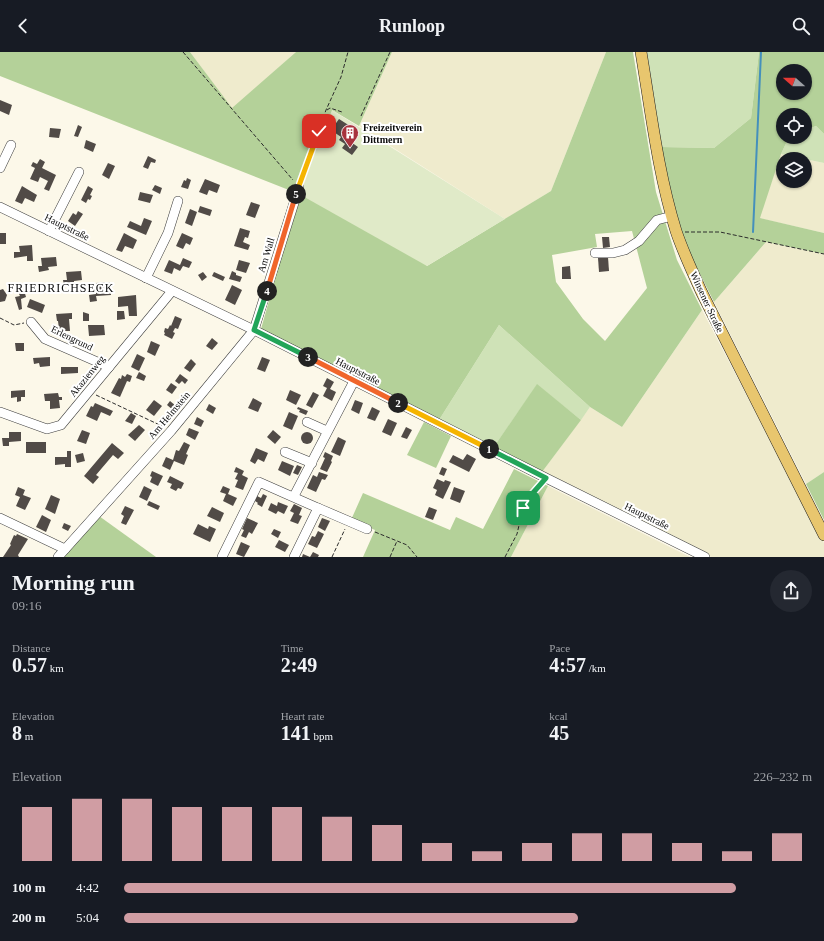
<!DOCTYPE html>
<meta charset="utf-8">
<style>
body{margin:0;font-family:Georgia,serif;background:#242831;color:#f1f3f6;height:100vh;display:flex;flex-direction:column;font-size:15px;white-space:nowrap}
*{box-sizing:border-box;margin:0}
p{font-size:13px;color:#9ea1a6}
.icon{flex:none;width:22px;height:22px;fill:none;stroke:currentColor;stroke-width:2;stroke-linecap:round;stroke-linejoin:round}
.map{position:relative;height:505px;overflow:hidden}
.details{display:flex;flex-direction:column;background:#171b24;flex:1}
.details>*{flex:none}
.needle{width:26px;rotate:291deg}
.fabs{position:absolute;left:776px;top:12px;display:grid;gap:8px}
.fabs a{display:grid;place-items:center;width:36px;height:36px;border-radius:50%;background:#171b24;box-shadow:0 1px 3px #0004;font-size:20px}
.pin{position:absolute;display:grid;place-items:center;width:34px;height:34px;color:#fff;margin:-17px;border-radius:8px;box-shadow:0 2px 6px #0006}
.km{position:absolute;width:20px;height:20px;margin:-10px;border-radius:50%;background:#222;color:#fff;font-size:11px;line-height:20px;text-align:center}
.round{display:grid;place-items:center;flex:none;width:42px;height:42px;border-radius:21px;background:#242831}
.summary{display:flex;align-items:center;justify-content:space-between;height:68px;padding:0 12px}
h1{font-size:22px;font-weight:700;line-height:30px}
.stats{display:grid;grid-template-columns:repeat(3,1fr);gap:6px;height:68px;padding:4px 12px}
.stats div{display:grid;align-content:center}
.stats b{font-size:20px;font-weight:700}
.stats small{font-size:11px;font-weight:400}
.stats p{font-size:11px}
.chart{height:112px;padding:8px 12px}
.chart p{display:flex;justify-content:space-between}
.chart svg{width:100%;height:72px;margin-top:4px;stroke:#d09da3;stroke-width:6}
ul{padding:0 12px;list-style:none;font-size:13px}
li{display:grid;grid-template-columns:64px 48px 1fr;align-items:center;height:30px}
li i{height:10px;border-radius:5px;background:#d09da3}
header{display:flex;justify-content:space-between;align-items:center;height:52px;padding:0 12px;background:#171b24;font-size:18px;font-weight:700}
.map>svg:first-child{display:block}
</style>
<header><svg class="icon" aria-label="back" viewBox="0 0 24 24"><path d="M15 5l-7 7 7 7"/></svg>Runloop<svg class="icon" aria-label="search" viewBox="0 0 24 24"><circle cx="10" cy="10" r="6"/><path d="M15 15l6 6"/></svg></header>
<div class="map">
<svg width="824" height="505" viewBox="0 0 824 505">
<rect width="100%" height="100%" fill="#fcf8e9"/>
<g fill="#efebcd">
<path d="M190,0H296L232,57Z"/>
<path d="M392,0H606L551,139L505,167L359,74Z"/>
<path d="M781,102L803,107H783V129H805V107L824,111V181L759,166Z"/>
<path d="M766,190L824,202V420L806,432L714,250Z"/>
<path d="M702,258L824,491V505H711L542,420L590,355L622,375Z"/>
<path d="M548,434L690,505H511Z"/>
</g>
<g fill="#cfe2b7">
<path d="M647,0H759L751,66L714,96L661,95Z"/>
<path d="M816,74L824,82V111L781,102L789,85H805V78Z"/>
<path d="M499,273L590,355L581,368L537,333L493,396L439,368Z"/>
</g>
<g fill="#b4d199" fill-rule="evenodd">
<path d="M0,0H190L232,56L296,0H392L359,74L332,58L427,214L551,139L606,0H633L656,140L677,208L702,258L622,375L590,355L499,273L439,368L261,277L299,142L0,24ZM632,179L647,236L605,289L583,267L556,230L552,203L597,195L595,182Z"/>
<path d="M759,0H824V82L816,74L805,78V63H783V85H789L781,102L760,166L824,181V202L766,190L714,250L689,200L674,159L661,95L714,96L751,66ZM783,19H805V41H783Z"/>
<path d="M537,332L581,368L542,420L493,396Z"/>
<path d="M424,370L451,384L436,416L407,403Z"/>
<path d="M514,417L548,434L511,505H363L375,478L351,468L363,441L450,478L456,465L483,477Z"/>
<path d="M824,420V468L806,432Z"/>
<path d="M99,464L156,505H63Z"/>
</g>
<path fill="#e0eac8" d="M332,58L505,167L427,214L299,142Z"/>
<g fill="none" stroke-linecap="round" stroke-linejoin="round">
<path stroke="#4490bc" stroke-width="2" d="M753,180L761,0"/>
</g>
<g fill="#514b47">
<path d="M0,48L12,53L9,63L0,59Z"/>
<path d="M339,67L350,74L345,80L350,84L348,88L358,95L352,103L342,96L345,92L339,88L341,85L331,78Z"/>
<path d="M78,73L82,75L78,85L74,84Z"/>
<path d="M50,76L61,77L59,86L49,85Z"/>
<path d="M86,88L96,92L93,100L84,96Z"/>
<path d="M148,104L156,108L155,111L151,110L148,117L143,115Z"/>
<path d="M40,107L45,110L42,116L56,123L49,139L44,137L48,129L40,125L38,130L30,127L35,116L31,114L33,110L37,112Z"/>
<path d="M108,111L115,114L109,127L102,123Z"/>
<path d="M187,126L191,128L188,137L181,135L184,128L186,129Z"/>
<path d="M205,127L220,133L217,141L209,138L207,143L199,140Z"/>
<path d="M155,133L162,136L160,142L152,138Z"/>
<path d="M22,134L37,143L34,150L25,146L22,152L15,149Z"/>
<path d="M88,134L93,137L90,143L92,144L90,148L88,147L86,151L81,148Z"/>
<path d="M140,140L153,143L150,151L138,148Z"/>
<path d="M251,150L260,153L255,166L246,163Z"/>
<path d="M200,154L212,158L210,164L198,160Z"/>
<path d="M190,157L197,160L192,174L185,171Z"/>
<path d="M78,159L83,162L75,174L68,169L73,161L76,163Z"/>
<path d="M144,166L152,169L146,183L127,175L130,169L141,174Z"/>
<path d="M240,176L250,179L248,186L245,185L243,190L250,193L248,198L234,194Z"/>
<rect x="0" y="181" width="6" height="11"/>
<path d="M124,181L137,188L133,197L125,194L122,200L116,198Z"/>
<path d="M182,181L193,186L190,193L186,191L183,197L176,194Z"/>
<path d="M602,185H609L610,195L603,196Z"/>
<path d="M32,193L33,209H27V204L14,206V200H20L19,194Z"/>
<path d="M56,205L57,214L48,215L49,218L39,220L38,214H42L41,206Z"/>
<path d="M608,205L609,219L599,220L598,206Z"/>
<path d="M183,206L192,210L189,216L183,214L180,219L174,216L172,222L164,219L169,208L180,213Z"/>
<path d="M239,208L250,211L246,221L236,218Z"/>
<path d="M570,214L571,227H562V215Z"/>
<path d="M81,219L82,228L74,229V232L64,234L63,228H67L66,220Z"/>
<path d="M232,219L236,221V223L242,225L240,230L229,227Z"/>
<path d="M203,220L207,225L202,229L198,223Z"/>
<path d="M214,220L225,225L223,229L212,224Z"/>
<path d="M110,230L111,243L96,244L97,249L90,250L89,243L96,242V231Z"/>
<path d="M232,233L242,238L235,253L225,248Z"/>
<path d="M3,237L7,243L5,249L0,250V238Z"/>
<path d="M24,238L26,245L21,247L22,257L19,258L15,245L20,244L18,240Z"/>
<path d="M136,243L137,264H129L128,254L118,255V245Z"/>
<path d="M30,247L45,253L42,261L27,255Z"/>
<path d="M117,259H124L125,267L117,268Z"/>
<path d="M83,260L89,262V269H83Z"/>
<path d="M72,261V267H69L70,279H61V277H59L58,269H57L56,262Z"/>
<path d="M175,264L182,267L178,277L175,276L173,280L175,281L172,287L164,283L165,281L164,280L165,276L168,277L170,273L171,274Z"/>
<path d="M88,273H104L105,283L89,284Z"/>
<path d="M212,286L218,291L212,298L206,294Z"/>
<path d="M151,289L160,293L155,304L147,300Z"/>
<path d="M15,291H24V299H16Z"/>
<path d="M137,302L145,306L139,319L131,315Z"/>
<path d="M50,305V314L40,315L39,311L34,312L33,306Z"/>
<path d="M262,305L270,308L265,320L257,317Z"/>
<path d="M191,307L196,312L190,320L184,316Z"/>
<path d="M61,315H78V321L61,322Z"/>
<path d="M139,320L146,324L144,329L136,326Z"/>
<path d="M127,322L132,324L130,330L127,329L120,345L111,341L119,326L121,327L122,323L125,325Z"/>
<path d="M180,322L188,328L185,332L182,329L179,332L175,329Z"/>
<path d="M327,326L334,330L330,337L336,340L332,349L323,344L327,336L323,334Z"/>
<path d="M171,331L177,335L172,342L166,338Z"/>
<path d="M25,338V345H21V349L17,350V345L11,346V339Z"/>
<path d="M290,338L301,343L296,353L286,348Z"/>
<path d="M313,340L319,343L312,356L306,353Z"/>
<path d="M58,341L59,345H62V348H59L60,356L50,357V349H45L44,342Z"/>
<path d="M253,346L262,351L258,360L248,356Z"/>
<path d="M154,348L162,354L154,364L146,358Z"/>
<path d="M355,348L363,351L359,362L351,358Z"/>
<path d="M170,349L176,354L173,358L167,353Z"/>
<path d="M95,351L113,359L110,364L101,360L97,369L86,364L91,354L93,355Z"/>
<path d="M209,352L216,356L213,362L206,358Z"/>
<path d="M298,355L308,359L306,363L299,360L300,358L297,357Z"/>
<path d="M372,355L380,359L375,369L367,366Z"/>
<path d="M289,360L298,364L292,378L283,374Z"/>
<path d="M131,361L136,364L132,372L125,369Z"/>
<path d="M197,365L204,369L201,375L194,372Z"/>
<path d="M388,367L397,371L391,384L382,380Z"/>
<path d="M139,373L145,378L135,389L128,383Z"/>
<path d="M406,375L412,378L407,387L401,385Z"/>
<path d="M189,376L199,380L195,388L186,383Z"/>
<path d="M82,378L90,381L86,392L77,389Z"/>
<path d="M273,378L281,385L275,392L267,385Z"/>
<circle cx="307" cy="386" r="6"/>
<path d="M9,380H21V389L9,390V394H3L2,386H9Z"/>
<path d="M338,385L346,389L340,404L331,400Z"/>
<rect x="26" y="390" width="20" height="11"/>
<path d="M184,390L190,393L186,402L188,403L184,413L174,409L170,418L162,414L166,405L173,408L176,398L179,399Z"/>
<path d="M112,391L124,401L118,407L113,403L96,423L99,425L93,432L84,424Z"/>
<path d="M256,396L268,401L264,410L258,407L255,412L250,409Z"/>
<path d="M67,399H71V415H65V412L55,413V405H67Z"/>
<path d="M325,400L333,404L331,409L332,410L327,420L320,417L325,406L323,405Z"/>
<path d="M83,401L85,409L77,411L75,403Z"/>
<path d="M467,402L476,407L469,420L449,410L453,403L463,408Z"/>
<path d="M282,409L294,414L290,424L278,418Z"/>
<path d="M297,413L302,415L298,423L293,421Z"/>
<path d="M236,415L244,419L242,423L248,426L243,438L235,435L238,428L235,427L238,421L234,420Z"/>
<path d="M442,415L447,417L444,424L439,422Z"/>
<path d="M152,419L163,424L158,434L150,430L152,425L150,424Z"/>
<path d="M319,420L328,423L325,428L322,427L316,440L307,436L313,423L317,425Z"/>
<path d="M170,424L184,431L181,437L178,436L176,439L170,436L172,432L167,430Z"/>
<path d="M437,427L444,430L445,428L451,430L443,447L435,443L437,438L433,436Z"/>
<path d="M144,434L152,438L147,449L139,445Z"/>
<path d="M223,434L230,437L228,442L237,446L233,454L223,449L226,442L220,440Z"/>
<path d="M18,435L25,438L23,443L31,446L25,458L16,454L20,445L15,443Z"/>
<path d="M454,435L465,439L460,451L450,447Z"/>
<path d="M263,442L267,444L262,455L257,452L258,451L255,449L257,444L261,446Z"/>
<path d="M51,443L60,447L55,462L45,457Z"/>
<path d="M149,449L160,454L158,458L147,453Z"/>
<path d="M278,450L288,454L284,462L278,459L276,462L268,458L271,451L277,454Z"/>
<path d="M294,452L302,456L299,463L302,464L298,472L290,469L294,461L290,459Z"/>
<path d="M125,454L134,458L126,473L121,471L124,464L121,462Z"/>
<path d="M212,455L224,461L220,470L207,464Z"/>
<path d="M429,455L437,458L433,468L425,465Z"/>
<path d="M42,463L51,468L46,480L36,475Z"/>
<path d="M247,466L258,471L252,482L249,480L246,486L241,484L244,478L242,477Z"/>
<path d="M322,466L330,469L325,479L318,475Z"/>
<path d="M64,471L71,474L68,479L62,476Z"/>
<path d="M198,472L208,477L209,474L216,477L210,490L193,482Z"/>
<path d="M274,477L281,480L278,486L271,482Z"/>
<path d="M318,479L324,482L317,496L308,492L312,484L315,485Z"/>
<path d="M17,482L28,487L18,503L19,505H3L11,493L10,492L14,483L16,484Z"/>
<path d="M279,488L289,493L285,500L275,495Z"/>
<path d="M241,490L250,494L244,505L236,502Z"/>
<path d="M313,500L319,503L318,505H302L303,502L310,505Z"/>
</g>
<g fill="none" stroke-linecap="round" stroke-linejoin="round">
<g stroke="#3d3d3d" stroke-width="10">
<g id="minor">
<path d="M0,116L11,93"/>
<path d="M0,155L254,278L546,426L705,505"/>
<path d="M49,179L79,120"/>
<path d="M595,201H613L625,198L639,189L657,168L672,164"/>
<path d="M146,226L168,181L178,149"/>
<path d="M31,270L45,287L109,315"/>
<path d="M0,360L47,377L61,373L172,239"/>
<path d="M307,370L327,379"/>
<path d="M285,400L312,411"/>
<path d="M294,444L354,329"/>
<path d="M318,456L367,477"/>
<path d="M0,466L65,497"/>
<path d="M58,505L171,379L254,278L299,135"/>
<path d="M222,505L259,430L318,456L294,505"/>
</g>
</g>
<g stroke="#1b1b1b" stroke-width="12">
<path id="major" d="M641,0C651,60 658,121 676,179C683,200 693,221 702,241L824,483"/>
</g>
<g stroke="#2c2c2c" stroke-width="1" stroke-dasharray="4 2" stroke-linecap="butt">
<path d="M183,0L293,128"/>
<path d="M327,58L330,56L342,60"/>
<path d="M361,64L390,0"/>
<path d="M301,128L326,58L341,25L348,0"/>
<path d="M685,180H720L824,202"/>
<path d="M0,266L14,273L24,271"/>
<path d="M96,343L164,375"/>
<path d="M375,480L407,493L417,505"/>
<path d="M332,505L345,477"/>
<path d="M390,505L397,489"/>
<path d="M505,505L517,482L523,456L540,433"/>
</g>
<use href="#minor" stroke="#fff" stroke-width="9"/>
<use href="#major" stroke="#e8c66e" stroke-width="11"/>
</g>
<g fill="none" stroke-linecap="round" stroke-linejoin="round">
<g stroke="#fff" stroke-width="8">
<path id="split-1" d="M489,397L546,426L532,442L523,456"/>
</g>
<g stroke="#fff" stroke-width="8">
<path id="split-2" d="M398,351L489,397"/>
</g>
<g stroke="#fff" stroke-width="8">
<path id="split-3" d="M308,305L398,351"/>
</g>
<g stroke="#fff" stroke-width="8">
<path id="split-4" d="M267,239L254,278L308,305"/>
</g>
<g stroke="#fff" stroke-width="8">
<path id="split-5" d="M267,239L296,142"/>
</g>
<g stroke="#fff" stroke-width="8">
<path id="split-6" d="M296,142L319,79"/>
</g>
<use href="#split-1" stroke="#22a559" stroke-width="5"/>
<use href="#split-2" stroke="#f5b400" stroke-width="5"/>
<use href="#split-3" stroke="#f0652b" stroke-width="5"/>
<use href="#split-4" stroke="#22a559" stroke-width="5"/>
<use href="#split-5" stroke="#f0652b" stroke-width="5"/>
<use href="#split-6" stroke="#f5b400" stroke-width="5"/>
</g>
<defs>
<g id="building-pin" transform="scale(0.9)"><path d="M0 17L-7.5 6A9.5 9.5 0 1 1 7.5 6Z" fill="#a8333d" stroke="#fff"/><path d="M-4-6H4V6H1V3H-1V6H-4ZM-2.5-4.3h1.7v1.8h-1.7ZM.8-4.3h1.7v1.8H.8ZM-2.5-1h1.7V.8h-1.7ZM.8-1h1.7V.8H.8Z" fill="#fff"/></g>
</defs>
<g fill-rule="evenodd">
<use href="#building-pin" x="350" y="81"/>
</g>
<g text-anchor="middle" dominant-baseline="central" stroke-width="4" stroke-linejoin="round" paint-order="stroke">
<g font-size="10" font-weight="bold" fill="#0a0a0a" stroke="#fff" text-anchor="start">
<text x="363" y="75">Freizeitverein<tspan x="363" dy="12">Dittmern</tspan></text>
</g>
<g font-size="10" fill="#0a0a0a" stroke="#fff">
<text transform="translate(67 175) rotate(26)">Hauptstraße</text>
<text transform="translate(266 203) rotate(-73)">Am Wall</text>
<text transform="translate(707 250) rotate(65)">Winsener Straße</text>
<text transform="translate(72 286) rotate(26)">Erlengrund</text>
<text transform="translate(358 319) rotate(27)">Hauptstraße</text>
<text transform="translate(87 324) rotate(-51)">Akazienweg</text>
<text transform="translate(169 363) rotate(-50)">Am Helmstein</text>
<text transform="translate(647 464) rotate(26)">Hauptstraße</text>
</g>
<g font-size="12" letter-spacing="1" fill="#0a0a0a" stroke="#fff">
<text x="61" y="236">FRIEDRICHSECK</text>
</g>
</g>
</svg>
<div class="fabs">
<a><svg class="needle" viewBox="-14 -14 28 28"><path d="M0-13l5 13h-10z" fill="#e53935"/><path d="M0 13l5-13h-10z" fill="#9ea1a6"/></svg></a>
<a><svg class="icon" aria-label="locate" viewBox="0 0 24 24"><circle cx="12" cy="12" r="6"/><path d="M12 2v4M12 18v4M2 12h4M18 12h4"/></svg></a>
<a><svg class="icon" aria-label="layers" viewBox="0 0 24 24"><path d="M12 4l9 5-9 5-9-5zM3 14l9 5 9-5"/></svg></a>
</div>
<div class="pin" style="left:523px;top:456px;background:#1e9e55"><svg class="icon" aria-label="arrive" viewBox="0 0 24 24"><path d="M6 21V4h12l-3 4 3 4H6"/></svg></div>
<div class="pin" style="left:319px;top:79px;background:#d93025"><svg class="icon" aria-label="check" viewBox="0 0 24 24"><path d="M5 12l5 5 9-10"/></svg></div>
<b class="km" style="left:489px;top:397px">1</b>
<b class="km" style="left:398px;top:351px">2</b>
<b class="km" style="left:308px;top:305px">3</b>
<b class="km" style="left:267px;top:239px">4</b>
<b class="km" style="left:296px;top:142px">5</b>
</div>
<section class="details">
<div class="summary"><div><h1>Morning run</h1><p>09:16</p></div><a class="round"><svg class="icon" aria-label="share" viewBox="0 0 24 24"><path d="M12 15V3M7 8l5-5 5 5M5 13v7h14v-7"/></svg></a></div>
<div class="stats">
<div><p>Distance</p><b>0.57<small> km</small></b></div>
<div><p>Time</p><b>2:49</b></div>
<div><p>Pace</p><b>4:57<small> /km</small></b></div>
</div>
<div class="stats">
<div><p>Elevation</p><b>8<small> m</small></b></div>
<div><p>Heart rate</p><b>141<small> bpm</small></b></div>
<div><p>kcal</p><b>45</b></div>
</div>
<div class="chart"><p><span>Elevation</span>226–232 m</p>
<svg viewBox="0 0 160 44" preserveAspectRatio="none"><path d="M5 44V11M15 44V6M25 44V6M35 44V11M45 44V11M55 44V11M65 44V17M75 44V22M85 44V33M95 44V38M105 44V33M115 44V27M125 44V27M135 44V33M145 44V38M155 44V27"/></svg>
</div>
<ul>
<li><b>100 m</b>4:42<i style="width:89%"></i></li>
<li><b>200 m</b>5:04<i style="width:66%"></i></li>
</ul>
</section>
